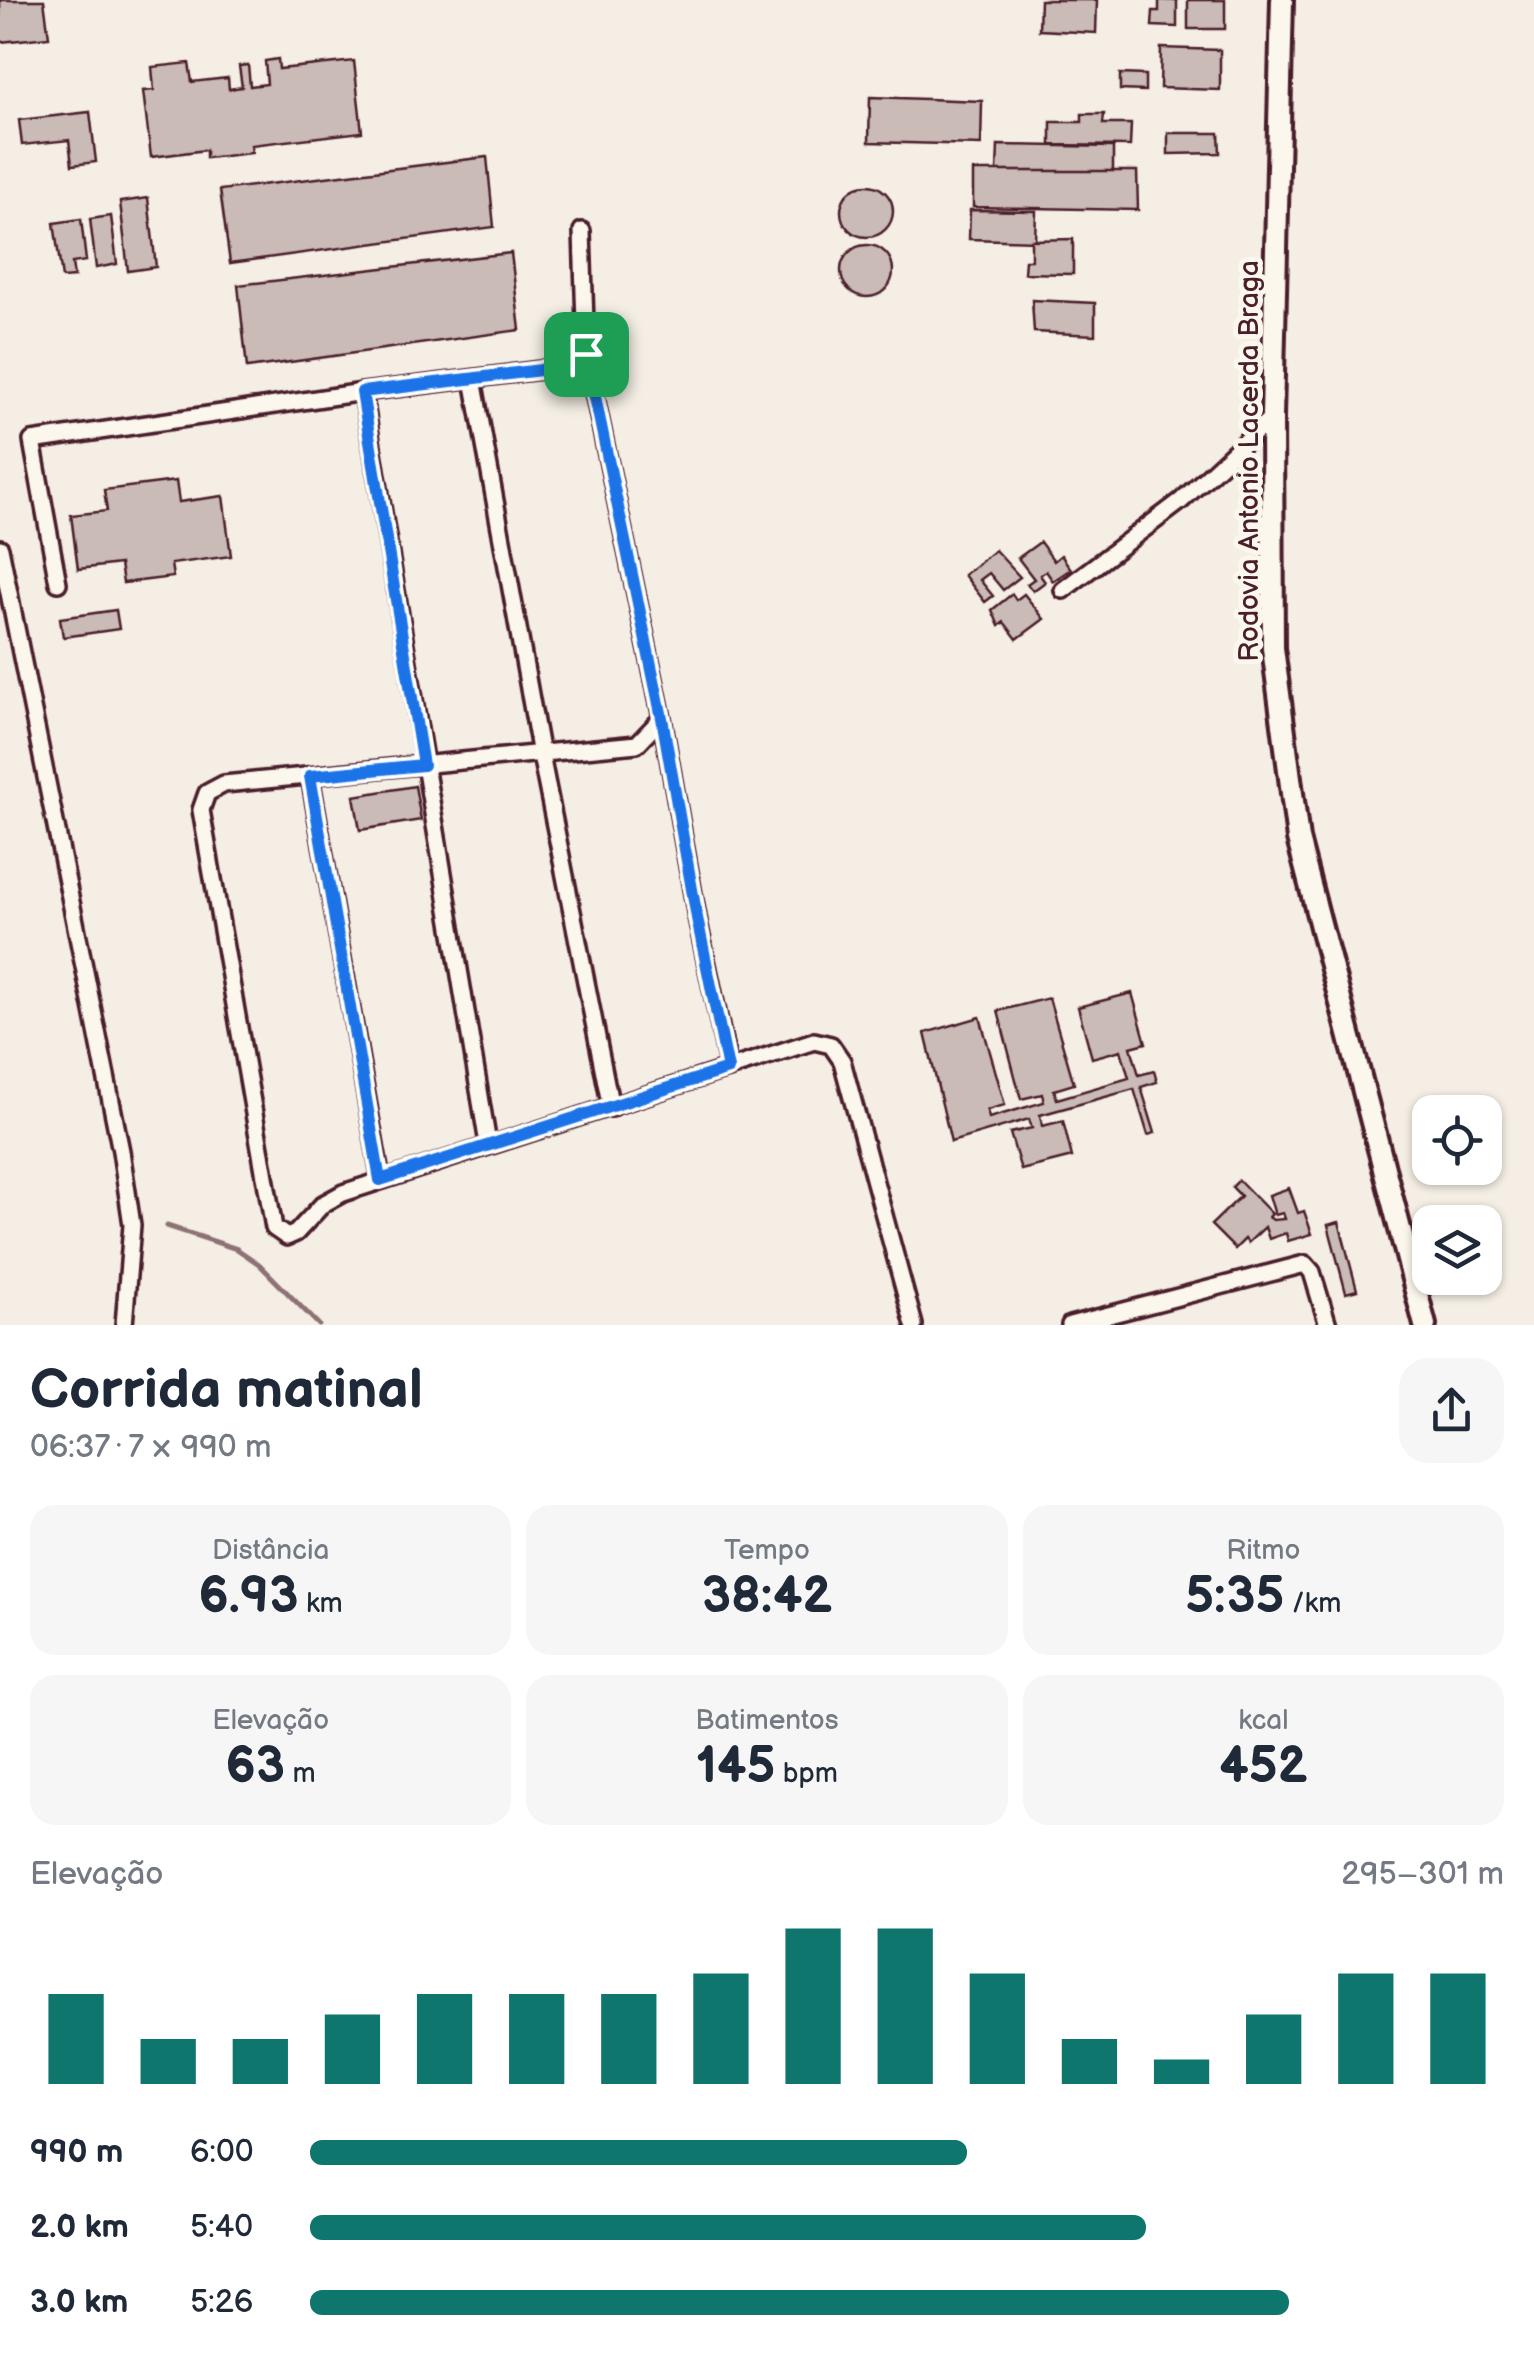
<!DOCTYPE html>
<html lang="pt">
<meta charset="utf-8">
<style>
body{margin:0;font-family:"Balsamiq Sans",sans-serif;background:#f6f6f7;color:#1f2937;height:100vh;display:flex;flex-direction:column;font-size:38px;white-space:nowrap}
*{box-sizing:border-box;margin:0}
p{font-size:32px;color:#747a83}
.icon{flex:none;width:55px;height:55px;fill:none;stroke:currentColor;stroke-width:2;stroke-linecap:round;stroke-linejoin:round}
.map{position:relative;height:1325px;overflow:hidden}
.side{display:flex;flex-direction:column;background:#fff;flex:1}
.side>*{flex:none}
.buttons{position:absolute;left:1412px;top:1095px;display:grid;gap:20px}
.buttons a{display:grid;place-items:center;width:90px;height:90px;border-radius:20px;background:#fff;box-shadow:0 2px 8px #0004;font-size:50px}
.pin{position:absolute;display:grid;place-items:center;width:85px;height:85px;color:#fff;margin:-42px;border-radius:20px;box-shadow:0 5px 15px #0006}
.round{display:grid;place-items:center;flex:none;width:105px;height:105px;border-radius:30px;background:#f6f6f7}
.head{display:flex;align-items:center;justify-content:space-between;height:170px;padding:0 30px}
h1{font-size:55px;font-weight:600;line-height:75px}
.stats{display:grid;grid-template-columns:repeat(3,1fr);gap:15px;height:170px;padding:10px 30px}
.stats div{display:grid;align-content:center;border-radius:25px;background:#f6f6f7;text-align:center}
.stats b{font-size:50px;font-weight:600}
.stats small{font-size:28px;font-weight:400}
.stats p{font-size:28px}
.chart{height:280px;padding:20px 30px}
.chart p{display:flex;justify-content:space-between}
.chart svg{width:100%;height:180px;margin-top:10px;stroke:#0f766e;stroke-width:6}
ul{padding:0 30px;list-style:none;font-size:32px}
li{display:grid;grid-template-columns:160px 120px 1fr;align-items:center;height:75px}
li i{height:25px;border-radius:12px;background:#0f766e}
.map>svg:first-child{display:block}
</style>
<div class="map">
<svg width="1534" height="1325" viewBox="0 0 1534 1325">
<rect width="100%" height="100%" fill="#f4eee4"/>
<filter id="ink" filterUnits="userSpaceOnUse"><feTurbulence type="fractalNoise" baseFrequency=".01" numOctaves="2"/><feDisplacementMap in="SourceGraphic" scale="20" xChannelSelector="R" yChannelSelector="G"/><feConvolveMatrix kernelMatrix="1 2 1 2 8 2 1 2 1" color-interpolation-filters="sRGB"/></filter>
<g filter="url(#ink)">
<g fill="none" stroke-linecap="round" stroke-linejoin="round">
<path stroke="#8d7174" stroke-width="5" d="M167,1226L237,1249L259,1264L319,1325"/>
</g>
<g fill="#cabbb6" stroke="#4a1f2b" stroke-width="2.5">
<path d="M0,0H44L49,37L0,42Z"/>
<path d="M1040,0H1097L1096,33L1039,30Z"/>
<path d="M1159,0L1177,1V27L1152,26L1153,11H1159Z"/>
<rect x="1188" y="0" width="37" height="29"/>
<path d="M1161,48L1220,50V90L1160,88Z"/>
<path d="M278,59L279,69L354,61L362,132L251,145L252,153L206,158V150L151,157L143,91L154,90L152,67L189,63L192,82L228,78L229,89L242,87L239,66L248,65L250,86L267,84L265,61Z"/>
<path d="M1120,74L1145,75V91L1120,90Z"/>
<path d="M870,97L982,101L981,145L869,142Z"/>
<path d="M90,112L96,162L72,165L69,140L22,145L19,120Z"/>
<path d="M1082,114H1104L1103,124H1131L1130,146L1051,145V122H1082Z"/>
<path d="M1168,133H1219L1220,153L1168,154Z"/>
<path d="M998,145L1113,147V173L997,171Z"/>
<path d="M487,157L494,227L230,263L220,190Z"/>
<path d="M973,171H1137L1138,210L973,207Z"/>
<circle cx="867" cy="211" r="26"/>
<path d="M148,198L156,267L128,271L120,202Z"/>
<path d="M970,210L1036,211L1035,241L969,239Z"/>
<path d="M111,216L117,264L96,268L90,219Z"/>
<path d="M81,219L86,261L72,263L74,277L62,278L54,223Z"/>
<path d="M1073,239V274L1024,273L1025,260H1031V240Z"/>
<circle cx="867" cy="271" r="26"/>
<path d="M511,253L520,330L247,368L238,285Z"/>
<path d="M1032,300L1095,303V335L1034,332Z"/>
<path d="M176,481L179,502L223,496L231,556L171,564L173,577L123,583L120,564L78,569L71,515L107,511L104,490Z"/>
<path d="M1040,542L1054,561L1061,555L1071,569L1053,581L1046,571L1040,575L1045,582L1033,591L1027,584L1034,579L1018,558Z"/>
<path d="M995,550L1020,577L1003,590L989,573L980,580L993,596L985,602L964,575Z"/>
<path d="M1012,594L1016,600L1024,594L1044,619L1017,639L1004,622L999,626L992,610Z"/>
<path d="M116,610L119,629L63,637L60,618Z"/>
<path d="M415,786L421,820L360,830L354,796Z"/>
<path d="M1132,993L1146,1043L1131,1047L1139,1075L1154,1071L1157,1082L1141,1087L1155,1133L1148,1135L1134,1089L1040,1115L1042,1126L1063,1121L1072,1157L1021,1170L1010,1133L1032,1128L1029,1119L951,1142L925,1033L980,1017L1005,1105L987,1110L989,1118L1044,1102L1042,1094L1021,1099L998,1011L1049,998L1074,1084L1054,1090L1057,1099L1129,1078L1121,1050L1092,1058L1078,1007Z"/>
<path d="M1239,1180L1272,1214L1269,1217L1273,1220L1285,1219L1283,1213L1275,1215L1269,1195L1289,1188L1298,1213L1304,1211L1312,1234L1288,1241L1286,1233L1269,1239L1265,1227L1248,1243L1245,1239L1235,1249L1211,1225L1241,1196L1232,1187Z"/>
<path d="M1339,1222L1357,1290L1346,1293L1328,1225Z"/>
</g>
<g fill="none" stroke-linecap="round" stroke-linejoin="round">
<g stroke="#4a1f2b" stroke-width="22">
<g id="minor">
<path d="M582,231L586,354L662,718L697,917L729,1069"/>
<path d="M473,379L541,755L611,1108"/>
<path d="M363,392L488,1144"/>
<path d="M0,548L121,1151L132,1225L124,1325"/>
<path d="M58,583L32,441L363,392L541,370L586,354"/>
<path d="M1063,590L1181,501L1272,417"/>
<path d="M662,718L637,744L224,784L207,793L201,810L274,1228L287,1237L296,1233L323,1204L343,1193L814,1041L831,1045L842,1061L914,1325"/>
<path d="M310,776L381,1180"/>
<path d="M1070,1325L1305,1264L1312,1272L1328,1325"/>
</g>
</g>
<g stroke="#4a1f2b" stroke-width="28">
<path id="major" d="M1282,0L1272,417L1273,648L1298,839L1425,1325"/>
</g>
<use href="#minor" stroke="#fbf7ec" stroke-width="15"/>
<use href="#major" stroke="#fbf7ec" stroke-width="20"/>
</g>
</g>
<g fill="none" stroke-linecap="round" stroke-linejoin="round" filter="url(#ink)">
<g stroke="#fff" stroke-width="20">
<path id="route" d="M586,354L662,718L697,918L728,1069L380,1180L310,776L423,765L362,392L541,370Z"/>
</g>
<use href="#route" stroke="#1a73e8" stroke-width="12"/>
</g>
<g text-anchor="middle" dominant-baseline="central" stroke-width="10" stroke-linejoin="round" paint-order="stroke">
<g font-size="28" fill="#4a1f2b" stroke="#fbf7ec">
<text transform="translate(1249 461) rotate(-90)">Rodovia Antonio Lacerda Braga</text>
</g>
</g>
</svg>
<div class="buttons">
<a><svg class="icon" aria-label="locate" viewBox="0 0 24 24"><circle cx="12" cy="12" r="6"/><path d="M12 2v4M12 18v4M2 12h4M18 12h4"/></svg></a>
<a><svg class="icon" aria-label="layers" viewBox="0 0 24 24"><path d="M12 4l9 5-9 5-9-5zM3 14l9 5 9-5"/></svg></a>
</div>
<div class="pin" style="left:586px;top:354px;background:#1e9e55"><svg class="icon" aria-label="arrive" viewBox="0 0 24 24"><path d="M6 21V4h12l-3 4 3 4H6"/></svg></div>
</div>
<section class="side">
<div class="head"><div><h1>Corrida matinal</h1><p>06:37 · 7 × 990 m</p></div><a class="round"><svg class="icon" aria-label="share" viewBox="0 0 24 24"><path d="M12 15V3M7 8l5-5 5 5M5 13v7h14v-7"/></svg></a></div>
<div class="stats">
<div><p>Distância</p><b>6.93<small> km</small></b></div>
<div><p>Tempo</p><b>38:42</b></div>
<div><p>Ritmo</p><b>5:35<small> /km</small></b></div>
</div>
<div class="stats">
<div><p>Elevação</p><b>63<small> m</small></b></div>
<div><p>Batimentos</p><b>145<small> bpm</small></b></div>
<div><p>kcal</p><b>452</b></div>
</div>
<div class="chart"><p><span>Elevação</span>295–301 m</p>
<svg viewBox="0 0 160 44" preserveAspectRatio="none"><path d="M5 44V22M15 44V33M25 44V33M35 44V27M45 44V22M55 44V22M65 44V22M75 44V17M85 44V6M95 44V6M105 44V17M115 44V33M125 44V38M135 44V27M145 44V17M155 44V17"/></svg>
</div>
<ul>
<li><b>990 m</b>6:00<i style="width:55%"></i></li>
<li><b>2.0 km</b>5:40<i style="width:70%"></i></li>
<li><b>3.0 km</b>5:26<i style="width:82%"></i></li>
</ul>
</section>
